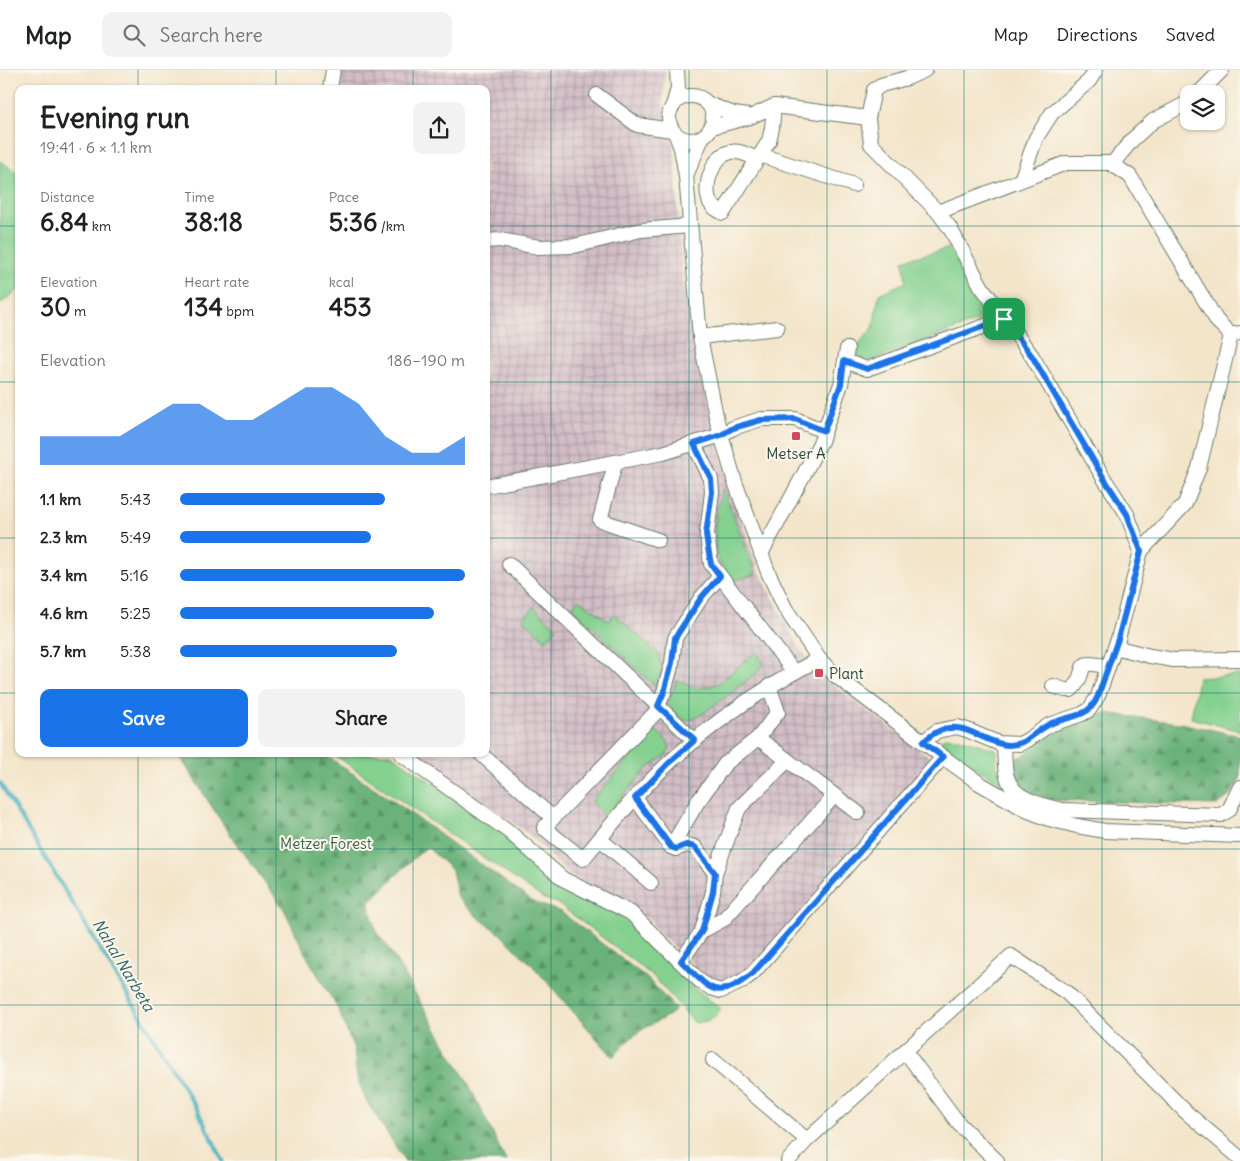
<!DOCTYPE html>
<meta charset="utf-8">
<style>
body{margin:0;font-family:Delius,sans-serif;background:#f2f2f2;color:#202124;height:100vh;display:flex;flex-direction:column;font-size:19px;white-space:nowrap}
*{box-sizing:border-box;margin:0}
p{font-size:16px;color:#757577}
.icon{flex:none;width:28px;height:28px;fill:none;stroke:currentColor;stroke-width:2;stroke-linecap:round;stroke-linejoin:round}
.map{position:relative;flex:1;overflow:hidden}
.panel{position:absolute;left:15px;top:15px;width:475px;height:672px;display:flex;flex-direction:column;background:#fff;border-radius:10px;box-shadow:0 1px 4px #0004}
.panel>*{flex:none}
.buttons{position:absolute;left:1180px;top:15px;display:grid;gap:10px}
.buttons a{display:grid;place-items:center;width:45px;height:45px;border-radius:10px;background:#fff;box-shadow:0 1px 4px #0004;font-size:25px}
.pin{position:absolute;display:grid;place-items:center;width:42px;height:42px;color:#fff;margin:-21px;border-radius:10px;box-shadow:0 2px 8px #0006}
.round{display:grid;place-items:center;flex:none;width:52px;height:52px;border-radius:10px;background:#f2f2f2}
.summary{display:flex;align-items:center;justify-content:space-between;height:85px;padding:0 25px}
h1{font-size:28px;font-weight:700;line-height:38px}
.stats{display:grid;grid-template-columns:repeat(3,1fr);gap:8px;height:85px;padding:5px 25px}
.stats div{display:grid;align-content:center}
.stats b{font-size:25px;font-weight:700}
.stats small{font-size:14px;font-weight:400}
.stats p{font-size:14px}
.chart{height:140px;padding:10px 25px}
.chart p{display:flex;justify-content:space-between}
.chart svg{width:100%;height:90px;margin-top:5px;fill:#1a73e8;opacity:.7}
.cta{display:flex;gap:10px;margin-top:auto;padding:10px 25px}
.cta a{flex:1;height:58px;border-radius:10px;background:#1a73e8;color:#fff;font-size:20px;font-weight:700;line-height:58px;text-align:center}
.cta a+a{background:#f2f2f2;color:#202124}
ul{padding:0 25px;list-style:none;font-size:16px}
li{display:grid;grid-template-columns:80px 60px 1fr;align-items:center;height:38px}
li i{height:12px;border-radius:6px;background:#1a73e8}
header{display:flex;align-items:center;gap:30px;box-sizing:border-box;height:70px;padding:0 25px;background:#fff;border-bottom:1px solid #e0e0e0}
header strong{font-size:24px}
nav{display:flex;gap:28px;margin-inline-start:auto;font-size:18px}
.search{width:350px;height:45px;background:#f2f2f2;display:flex;align-items:center;gap:12px;box-sizing:border-box;padding:0 18px;border-radius:10px;color:#757577;font-size:19px}
.map>svg:first-child{display:block}
</style>
<header>
<strong>Map</strong>
<div class="search"><svg class="icon" aria-label="search" viewBox="0 0 24 24"><circle cx="10" cy="10" r="6"/><path d="M15 15l6 6"/></svg>Search here</div>
<nav><a>Map</a><a>Directions</a><a>Saved</a></nav>
</header>
<div class="map">
<svg width="1240" height="1091" viewBox="0 0 1240 1091">
<defs>
<pattern id="industrial-grid" width="8" height="8" patternUnits="userSpaceOnUse" patternTransform="scale(1.25)"><rect width="8" height="8" fill="#d2bdc6"/><path d="M0 4h8M4 0v8" fill="none" stroke="#aa9ba2"/></pattern>
<pattern id="forest-firs" width="22" height="20" patternUnits="userSpaceOnUse" patternTransform="scale(1.25)"><rect width="22" height="20" fill="#6ab27a"/><path d="M5 1l3.5 6h-7zM16 11l3.5 6h-7z" fill="#579265"/></pattern>
</defs>
<rect width="100%" height="100%" fill="#fbf7ec"/>
<filter id="ink" filterUnits="userSpaceOnUse"><feTurbulence type="fractalNoise" baseFrequency=".02" numOctaves="2"/><feDisplacementMap in="SourceGraphic" scale="10" xChannelSelector="R" yChannelSelector="G"/><feConvolveMatrix kernelMatrix="1 2 1 2 8 2 1 2 1" color-interpolation-filters="sRGB"/></filter>
<filter id="wash" filterUnits="userSpaceOnUse"><feTurbulence type="fractalNoise" baseFrequency=".0096" numOctaves="4" result="noise"/><feDisplacementMap in="SourceGraphic" scale="20" xChannelSelector="R" yChannelSelector="G"/><feGaussianBlur stdDeviation="1.12" result="paint"/><feColorMatrix in="noise" values="0 0 0 0 0 0 0 0 0 0 0 0 0 0 0 0 0 1.4 0 .05"/><feComposite in="paint" operator="in"/></filter>
<g filter="url(#wash)">
<rect width="100%" height="100%" fill="#f3e5ca"/>
<path fill="url(#industrial-grid)" d="M337,0H665L663,33L674,77L683,214L695,283L730,419L758,499L800,579L826,609L935,691L743,906L727,914L710,911L661,865L650,851L628,836L569,805L530,765L415,684H486V19H334Z"/>
<g fill="#83d08f" stroke="#518662">
<path d="M0,91L19,104V219L0,234Z"/>
<path d="M950,178L991,246L870,291L857,287L860,272L873,258L879,224L906,212L903,190Z"/>
<path d="M723,418L756,504L734,511C729,505 722,498 720,492C710,469 716,440 723,418Z"/>
<path d="M578,529L609,551L614,544L658,584C664,596 660,604 655,616L572,538Z"/>
<path d="M534,537L557,558L546,570L523,549Z"/>
<path d="M756,582L764,593L759,601C747,610 700,649 689,650C680,651 674,640 668,635L677,610L697,619L718,614Z"/>
<path d="M1240,605V661L1191,648L1198,608Z"/>
<path d="M656,660L668,672L670,679L666,685L647,699L605,747L591,731Z"/>
<path d="M944,667L959,668L997,680L996,695L1006,716L938,675Z"/>
<path d="M333,684H391L490,753L512,771L549,806L565,817L618,843L641,864L684,909L721,939L711,950L695,953L653,906L557,833L544,829Z"/>
</g>
<g fill="url(#forest-firs)" stroke="#447857">
<path d="M1106,643L1185,654L1240,666V709L1231,725L1217,735L1051,730L1029,722L1019,715L1014,701L1017,688L1023,686L1051,662Z"/>
<path d="M178,684H324L405,739L533,832L561,842L648,909L676,939C667,949 651,953 639,962C629,968 621,979 613,987L532,895L499,863L476,846L458,828L452,800L427,777C406,794 388,814 368,833L377,863L388,877L468,1013L506,1091H405L367,1032L357,1008L354,979L338,939L306,885L284,839L223,754Z"/>
</g>
<g fill="none" stroke-linecap="round" stroke-linejoin="round">
<path stroke="#46b4c2" stroke-width="4" d="M0,713L198,1041L223,1091"/>
</g>
</g>
<g filter="url(#ink)">
<g fill="none" stroke-linecap="round" stroke-linejoin="round">
<g stroke="#697868" stroke-width="16">
<g id="minor">
<path d="M330,19L333,0"/>
<path d="M1198,24L1222,0"/>
<path d="M597,25L637,55L672,60"/>
<circle cx="691" cy="48" r="22"/>
<path d="M708,34L734,44L747,46"/>
<path d="M673,36L678,18L677,0"/>
<path d="M868,48L871,74L938,142L950,158L981,216L1032,286L1103,407L1127,444L1141,481L1118,569L1098,626L1089,640L1082,644L1049,655L1029,669L1020,674L998,673L967,660L957,657L937,661L923,672"/>
<path d="M712,57L750,47L774,36L868,48L874,20L881,15L907,8L925,0"/>
<path d="M676,65L681,78L686,106L700,267L717,351L735,412L768,502L785,538L819,589L836,606L943,687L979,713L1026,740L1049,749L1077,756L1105,761L1240,766"/>
<path d="M760,85L854,115"/>
<path d="M757,89C749,86 740,80 731,82C713,85 704,114 709,130C711,137 718,140 723,143L769,71L772,58L774,36"/>
<path d="M1112,94L1133,69L1153,51L1189,32"/>
<path d="M686,106L702,68"/>
<path d="M1021,110L1036,68L1052,43L1089,11L1096,0"/>
<path d="M938,142L1066,93H1110L1130,106L1217,251L1231,265"/>
<path d="M486,171L500,170L539,177L574,176L641,160L690,156"/>
<path d="M700,267L777,258"/>
<path d="M845,291L867,299L1004,249"/>
<path d="M694,374L711,409L712,422L707,464L711,494L794,602"/>
<path d="M615,394L600,450L658,470"/>
<path d="M486,416L663,383L721,365L733,358L761,349H795L824,361"/>
<path d="M1141,481L1185,434L1199,398L1231,265L1240,263"/>
<path d="M761,484L804,404L821,371L841,314L847,279"/>
<path d="M509,494L695,671"/>
<path d="M1115,577L1150,586L1174,590L1240,589"/>
<path d="M1053,616L1065,620H1071C1091,602 1070,587 1108,597"/>
<path d="M658,636L664,622L672,593L675,568L701,528L720,506"/>
<path d="M758,668L858,743"/>
<path d="M1004,674C1005,688 1003,705 1012,717C1020,730 1048,737 1062,740L1221,745L1229,740L1240,717"/>
<path d="M401,684L507,760L563,809L631,843L701,912L711,918L721,921L741,912L753,903L943,687"/>
<path d="M481,684L553,748L544,758L583,789C611,755 639,720 672,690C716,650 766,616 819,589"/>
<path d="M635,728L671,777L676,779L686,775L695,777L715,803"/>
<path d="M553,748L660,638"/>
<path d="M600,769L651,813"/>
<path d="M671,777L697,733L725,694L758,668L778,642L769,616"/>
<path d="M702,861L713,822L715,803L739,738L787,691"/>
<path d="M681,891L702,861L724,849L834,726"/>
<path d="M905,981L1011,886L1067,923L1187,1043L1240,1088"/>
<path d="M713,990L807,1070"/>
<path d="M788,1091L807,1070L905,981L959,1054L997,1091"/>
</g>
</g>
<use href="#minor" stroke="#fff" stroke-width="14"/>
</g>
</g>
<g fill="none" stroke-linecap="round" stroke-linejoin="round" filter="url(#ink)">
<g stroke="#fff" stroke-width="10">
<path id="route" d="M1004,249L1032,286L1103,407L1127,444L1141,481L1118,569L1098,626C1095,633 1090,640 1083,643C1073,648 1060,649 1050,654C1035,661 1027,675 1009,675C984,674 964,649 939,661C933,663 928,668 923,672L943,687L753,903C716,933 710,919 681,891L702,861L713,822L715,803L695,777L686,775L676,779L671,777L635,728L671,691L695,670L658,636L664,622L672,593L675,568L701,528L720,506L711,494L708,478L706,464L712,422L711,409L694,374L721,365L733,358L761,350L795,349L824,361L841,314L844,291L867,299Z"/>
</g>
<use href="#route" stroke="#1a73e8" stroke-width="6"/>
</g>
<path fill="none" stroke="#0f766e" stroke-width="1" stroke-opacity="0.55" d="M138,0V19M276,0V19M413,0V19M551,0V1091M689,0V1091M827,0V1091M964,0V1091M1102,0V1091M0,156H19M486,156H1240M0,312H19M486,312H1240M0,468H19M486,468H1240M0,623H19M486,623H1240M138,684V1091M276,684V1091M413,684V1091M0,779H1240M0,935H1240"/>
<g fill="#d1495b" stroke="#fbf7ec" stroke-width="2">
<rect x="791" y="361" width="10" height="10" rx="2.5"/>
<rect x="814" y="598" width="10" height="10" rx="2.5"/>
</g>
<g text-anchor="middle" dominant-baseline="central" stroke-width="4" stroke-linejoin="round" paint-order="stroke">
<g font-size="15" fill="#1f3d34" stroke="#fbf7ec">
<text x="796" y="383">Metser A</text>
<text x="829" y="603" text-anchor="start">Plant</text>
</g>
<g font-size="15" fill="#38624b" stroke="#fbf7ec">
<text x="326" y="773">Metzer Forest</text>
</g>
<g font-size="16" font-style="italic" fill="#2b615f" stroke="#fbf7ec">
<text transform="translate(124 895) rotate(59)">Nahal Narbeta</text>
</g>
</g>
</svg>
<div class="buttons">
<a><svg class="icon" aria-label="layers" viewBox="0 0 24 24"><path d="M12 4l9 5-9 5-9-5zM3 14l9 5 9-5"/></svg></a>
</div>
<div class="pin" style="left:1004px;top:249px;background:#1e9e55"><svg class="icon" aria-label="arrive" viewBox="0 0 24 24"><path d="M6 21V4h12l-3 4 3 4H6"/></svg></div>
<section class="panel">
<div class="summary"><div><h1>Evening run</h1><p>19:41 · 6 × 1.1 km</p></div><a class="round"><svg class="icon" aria-label="share" viewBox="0 0 24 24"><path d="M12 15V3M7 8l5-5 5 5M5 13v7h14v-7"/></svg></a></div>
<div class="stats">
<div><p>Distance</p><b>6.84<small> km</small></b></div>
<div><p>Time</p><b>38:18</b></div>
<div><p>Pace</p><b>5:36<small> /km</small></b></div>
</div>
<div class="stats">
<div><p>Elevation</p><b>30<small> m</small></b></div>
<div><p>Heart rate</p><b>134<small> bpm</small></b></div>
<div><p>kcal</p><b>453</b></div>
</div>
<div class="chart"><p><span>Elevation</span>186–190 m</p>
<svg viewBox="0 0 160 44" preserveAspectRatio="none"><path d="M0 44V30L10 30L20 30L30 30L40 22L50 14L60 14L70 22L80 22L90 14L100 6L110 6L120 14L130 30L140 38L150 38L160 30V44z"/></svg>
</div>
<ul>
<li><b>1.1 km</b>5:43<i style="width:72%"></i></li>
<li><b>2.3 km</b>5:49<i style="width:67%"></i></li>
<li><b>3.4 km</b>5:16<i style="width:100%"></i></li>
<li><b>4.6 km</b>5:25<i style="width:89%"></i></li>
<li><b>5.7 km</b>5:38<i style="width:76%"></i></li>
</ul>
<div class="cta"><a>Save</a><a>Share</a></div>
</section>
</div>
